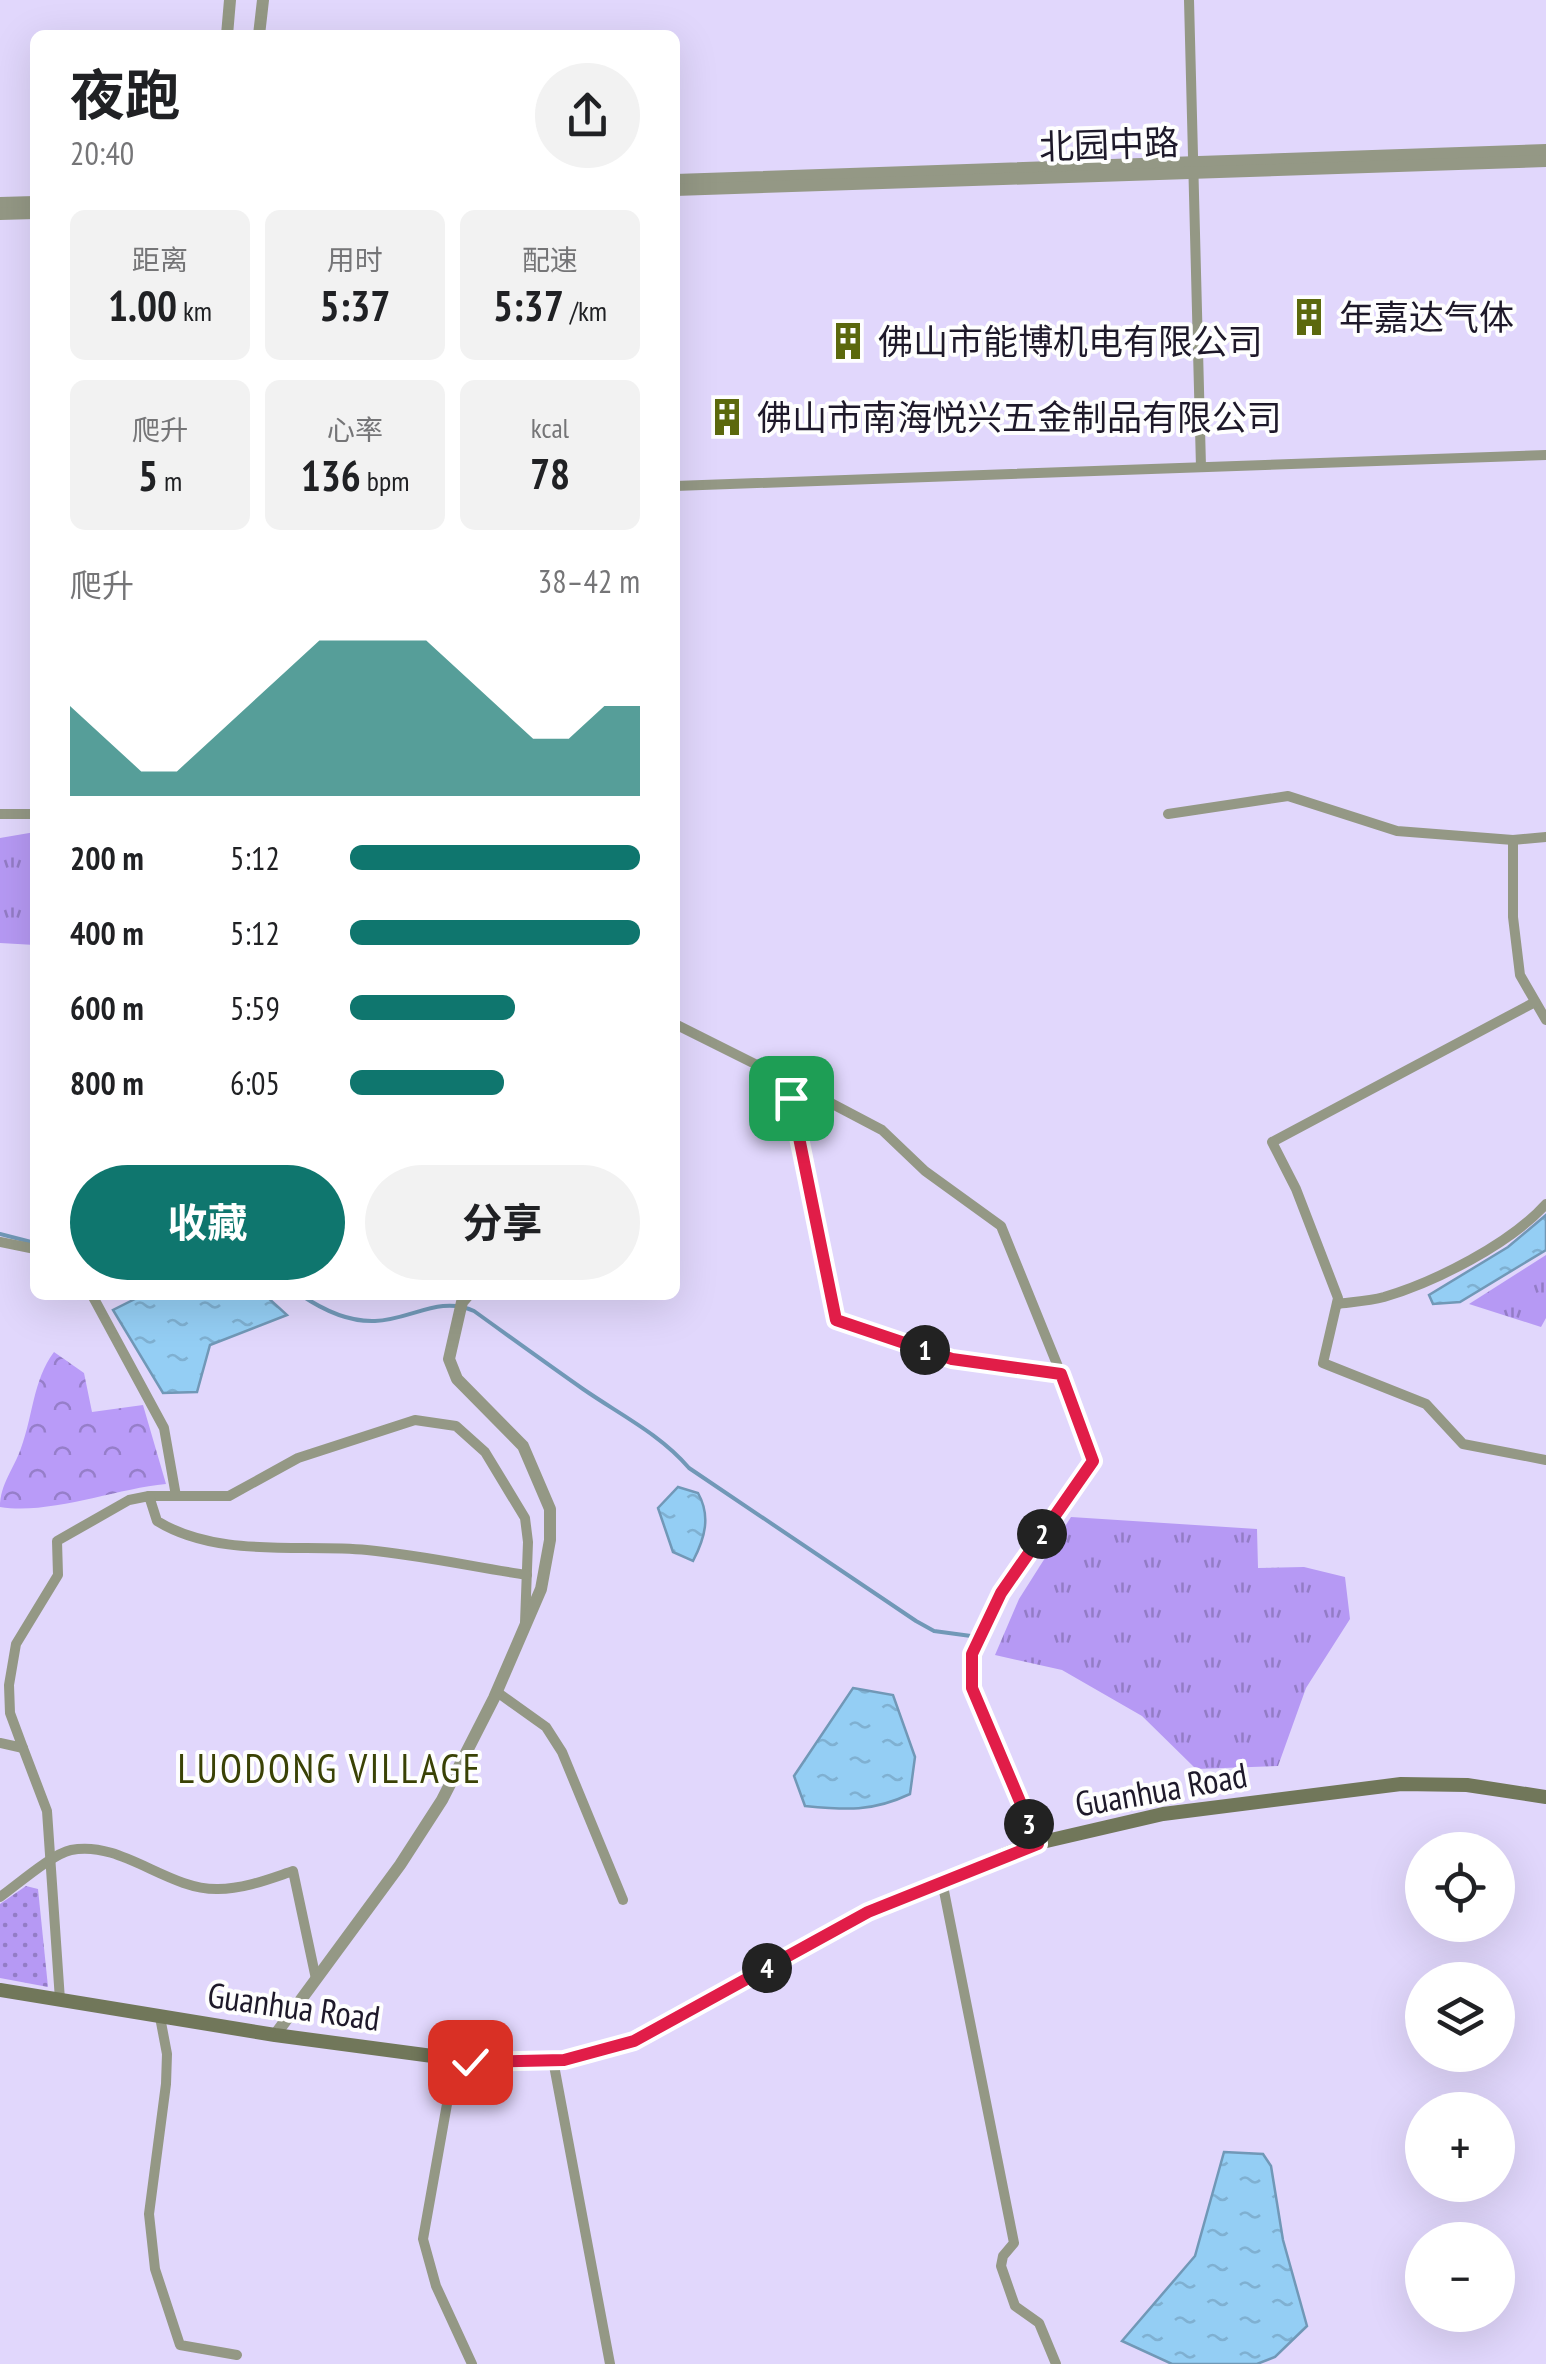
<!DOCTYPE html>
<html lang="zh">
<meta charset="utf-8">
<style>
body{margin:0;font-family:"PT Sans Narrow","Noto Sans SC",sans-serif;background:#f2f2f2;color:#202124;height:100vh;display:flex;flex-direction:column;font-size:38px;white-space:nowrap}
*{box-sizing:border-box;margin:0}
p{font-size:32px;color:#757577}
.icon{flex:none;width:55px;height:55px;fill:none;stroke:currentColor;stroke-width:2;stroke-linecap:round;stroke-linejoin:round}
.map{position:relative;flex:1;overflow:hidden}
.side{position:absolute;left:30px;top:30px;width:650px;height:1270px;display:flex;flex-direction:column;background:#fff;border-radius:15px;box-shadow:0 10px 40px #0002}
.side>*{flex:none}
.buttons{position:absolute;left:1405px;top:1832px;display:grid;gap:20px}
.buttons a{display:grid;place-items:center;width:110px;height:110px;border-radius:50%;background:#fff;box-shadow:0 10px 40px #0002;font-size:50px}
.pin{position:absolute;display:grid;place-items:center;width:85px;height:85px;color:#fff;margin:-42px;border-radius:20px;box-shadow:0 5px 15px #0006}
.km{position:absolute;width:50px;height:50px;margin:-25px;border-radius:50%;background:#222;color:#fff;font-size:28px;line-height:50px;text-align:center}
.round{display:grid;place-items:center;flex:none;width:105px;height:105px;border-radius:52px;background:#f2f2f2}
.headline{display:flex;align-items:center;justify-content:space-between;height:170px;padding:0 40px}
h1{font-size:55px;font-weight:700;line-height:75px}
.metrics{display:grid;grid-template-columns:repeat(3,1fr);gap:15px;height:170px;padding:10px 40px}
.metrics div{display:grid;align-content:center;border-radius:15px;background:#f2f2f2;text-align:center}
.metrics b{font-size:42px;font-weight:700}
.metrics small{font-size:28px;font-weight:400}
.metrics p{font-size:28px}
.chart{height:280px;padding:20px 40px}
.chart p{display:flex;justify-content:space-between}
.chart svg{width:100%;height:180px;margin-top:10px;fill:#0f766e;opacity:.7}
.button{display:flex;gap:20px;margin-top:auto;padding:20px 40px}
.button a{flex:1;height:115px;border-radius:60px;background:#0f766e;color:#fff;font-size:40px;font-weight:700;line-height:115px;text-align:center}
.button a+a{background:#f2f2f2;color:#202124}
ul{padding:0 40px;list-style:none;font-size:32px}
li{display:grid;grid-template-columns:160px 120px 1fr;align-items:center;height:75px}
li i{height:25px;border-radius:12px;background:#0f766e}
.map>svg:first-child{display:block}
</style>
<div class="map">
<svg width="1546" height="2364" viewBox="0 0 1546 2364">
<defs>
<pattern id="grass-tufts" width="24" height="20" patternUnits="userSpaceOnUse" patternTransform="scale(2.5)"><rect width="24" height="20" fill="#b699f4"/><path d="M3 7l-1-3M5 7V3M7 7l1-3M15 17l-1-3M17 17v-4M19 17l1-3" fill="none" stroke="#937cc6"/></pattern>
<pattern id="forest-crowns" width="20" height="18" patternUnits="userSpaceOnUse" patternTransform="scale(2.5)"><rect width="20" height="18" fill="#b99bf8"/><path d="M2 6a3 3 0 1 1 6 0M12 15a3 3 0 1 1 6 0" fill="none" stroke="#967ec9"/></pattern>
<pattern id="park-dots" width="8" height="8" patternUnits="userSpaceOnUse" patternTransform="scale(2.5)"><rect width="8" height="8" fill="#b699f4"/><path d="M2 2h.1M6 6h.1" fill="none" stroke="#937cc6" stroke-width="1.8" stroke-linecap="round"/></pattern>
<pattern id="water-ripples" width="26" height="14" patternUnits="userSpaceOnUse" patternTransform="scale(2.5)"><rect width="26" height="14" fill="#94cef4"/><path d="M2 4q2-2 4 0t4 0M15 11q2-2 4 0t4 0" fill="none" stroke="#7fb0d1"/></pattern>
</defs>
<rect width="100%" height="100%" fill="#e1d7fc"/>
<g fill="url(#grass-tufts)">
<path d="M35,832V945L0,943V838Z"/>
<path d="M1546,1255V1318L1541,1327L1469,1304Z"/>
<path d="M1071,1517L1257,1529L1258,1568L1304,1567L1345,1577L1350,1619L1306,1688L1278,1766L1196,1769L1142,1716L1062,1670L995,1655L1019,1599Z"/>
</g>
<path fill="url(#forest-crowns)" d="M54,1352L84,1373L92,1412L143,1405L166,1484C114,1489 50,1515 0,1507C0,1484 14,1469 21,1448C33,1416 33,1380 54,1352Z"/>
<path fill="url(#park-dots)" d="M26,1886L38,1889L48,1987L0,1978V1904Z"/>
<g fill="url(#water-ripples)" stroke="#7198b7" stroke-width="2.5">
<path d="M1546,1215V1250L1460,1302L1433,1304L1429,1295L1508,1247Z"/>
<path d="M143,1295H265L287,1315L210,1345L197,1392L163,1393L113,1310Z"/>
<path d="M678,1487L698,1493C711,1516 705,1538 693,1561L673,1552L658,1508Z"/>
<path d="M853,1688L893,1695L915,1757L910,1794C872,1812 846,1810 805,1806L794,1776Z"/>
<path d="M1224,2152L1263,2154L1271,2166L1283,2240L1307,2326L1275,2357L1257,2364H1172L1122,2341L1195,2256Z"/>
</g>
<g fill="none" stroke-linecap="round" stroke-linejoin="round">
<g stroke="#7198b7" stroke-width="4">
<path d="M0,1234L35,1243"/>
<path d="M301,1295C323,1310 348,1322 375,1321C410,1320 440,1295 474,1311C510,1337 546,1363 583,1389C619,1414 660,1434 689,1468L916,1621L934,1631L971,1636"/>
</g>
<g stroke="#949885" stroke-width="10">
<path d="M1189,0L1201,467"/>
<path d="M675,486L1546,455"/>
<path d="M0,814H35"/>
<path d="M1168,814L1288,796L1397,831L1513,840L1546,837"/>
<path d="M1513,840V917L1520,975L1546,1020"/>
<path d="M1535,1002L1272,1142L1296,1189L1338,1298L1323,1363L1426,1404L1463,1444L1546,1460"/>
<path d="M675,1024L787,1080L837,1320L952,1359L1061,1374L1093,1461L1001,1593L972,1654V1688L1037,1844"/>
<path d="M787,1080L882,1130L925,1171L1001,1226L1061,1374"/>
<path d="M0,1242L35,1249"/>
<path d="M92,1295L164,1428L176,1496"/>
<path d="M1337,1304C1352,1302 1369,1301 1384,1297C1435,1282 1510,1244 1546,1204"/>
<path d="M149,1496H229L298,1458L415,1420L456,1426L485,1452L525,1518L528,1542L525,1623"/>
<path d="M497,1692L546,1727L562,1752L623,1900"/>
<path d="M0,1743L23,1748L10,1713L9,1685L16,1644L58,1575L57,1541L129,1500L149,1496L157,1521C217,1558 298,1544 367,1550C420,1555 474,1567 527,1575"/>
<path d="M23,1748L47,1811L60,2000"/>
<path d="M942,1881L1014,2243L1003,2256L1001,2266L1015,2306L1039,2323L1056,2364"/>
<path d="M0,1897C17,1885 52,1854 71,1850C122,1840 167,1890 218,1889C244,1889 269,1879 293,1871L316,1979"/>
<path d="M160,2017L167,2054L166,2084L149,2214L155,2269L180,2345L237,2355"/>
<path d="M455,2059L423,2239L436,2286L472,2364"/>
<path d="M553,2060L610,2364"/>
</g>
<g stroke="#949885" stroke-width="12">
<path d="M227,35L230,0"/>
<path d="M259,35L263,0"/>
<path d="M675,180L1546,150"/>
<path d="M675,190L1546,161"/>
<path d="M0,203L35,202"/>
<path d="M0,214L35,213"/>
<path d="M275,2035L400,1865L442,1800L494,1698L541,1589L550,1540V1509L523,1446L457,1379L449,1359L462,1302L468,1295"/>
</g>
<path stroke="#71775a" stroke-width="14" d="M0,1990L275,2035L470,2061L565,2060L634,2041L868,1912L1025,1846L1163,1814L1401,1784L1467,1785L1546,1797"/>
</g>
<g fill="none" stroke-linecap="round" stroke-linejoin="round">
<g stroke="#fff" stroke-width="20">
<path id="route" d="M470,2062L564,2060L634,2041L868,1912L1038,1844L972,1688V1654L1001,1593L1093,1461L1061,1374L952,1359L836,1320L791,1098"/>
</g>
<use href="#route" stroke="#e11d48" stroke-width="12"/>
</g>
<defs>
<g id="building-bare" transform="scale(3)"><path d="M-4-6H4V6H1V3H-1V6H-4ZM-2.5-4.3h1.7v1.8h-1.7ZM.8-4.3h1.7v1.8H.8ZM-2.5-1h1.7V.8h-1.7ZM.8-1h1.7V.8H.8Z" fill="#5b680d" stroke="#fefefe" stroke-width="2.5" paint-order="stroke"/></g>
</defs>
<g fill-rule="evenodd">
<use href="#building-bare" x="1309" y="317"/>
<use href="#building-bare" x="848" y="341"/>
<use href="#building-bare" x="727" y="417"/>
</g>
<g text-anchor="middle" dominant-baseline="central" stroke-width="8" stroke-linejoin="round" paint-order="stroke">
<g font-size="35" fill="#1e192a" stroke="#fefefe">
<text transform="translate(1109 144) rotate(-2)">北园中路</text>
<text transform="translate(1161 1789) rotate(-10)">Guanhua Road</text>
<text transform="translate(294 2006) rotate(8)">Guanhua Road</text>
</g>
<g font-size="35" fill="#1e192a" stroke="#fefefe" text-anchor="start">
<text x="1339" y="317">年嘉达气体</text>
<text x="878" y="341">佛山市能博机电有限公司</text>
<text x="757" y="417">佛山市南海悦兴五金制品有限公司</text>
</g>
<g font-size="40" letter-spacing="2.5" fill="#3a4205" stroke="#fefefe">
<text x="330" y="1768">LUODONG VILLAGE</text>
</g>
</g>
</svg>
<div class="buttons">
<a><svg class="icon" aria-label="locate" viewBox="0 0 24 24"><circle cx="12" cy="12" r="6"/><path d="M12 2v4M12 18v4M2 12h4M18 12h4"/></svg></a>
<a><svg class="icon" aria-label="layers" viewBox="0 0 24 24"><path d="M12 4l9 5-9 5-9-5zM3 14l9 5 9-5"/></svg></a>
<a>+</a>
<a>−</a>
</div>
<div class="pin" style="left:791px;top:1098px;background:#1e9e55"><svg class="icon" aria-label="arrive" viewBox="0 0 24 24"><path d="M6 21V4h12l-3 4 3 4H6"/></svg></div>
<div class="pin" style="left:470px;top:2062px;background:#d93025"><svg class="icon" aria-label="check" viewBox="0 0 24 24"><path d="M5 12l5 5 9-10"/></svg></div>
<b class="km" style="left:925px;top:1350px">1</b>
<b class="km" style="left:1042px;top:1534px">2</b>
<b class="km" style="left:1029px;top:1824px">3</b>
<b class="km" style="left:767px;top:1968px">4</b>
<section class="side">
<div class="headline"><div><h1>夜跑</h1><p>20:40</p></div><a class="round"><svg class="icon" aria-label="share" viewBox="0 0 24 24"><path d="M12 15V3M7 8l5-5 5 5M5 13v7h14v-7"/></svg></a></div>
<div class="metrics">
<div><p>距离</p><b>1.00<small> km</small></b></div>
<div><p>用时</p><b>5:37</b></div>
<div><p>配速</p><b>5:37<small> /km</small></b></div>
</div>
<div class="metrics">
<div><p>爬升</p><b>5<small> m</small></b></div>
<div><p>心率</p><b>136<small> bpm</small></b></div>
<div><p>kcal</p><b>78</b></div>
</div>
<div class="chart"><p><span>爬升</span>38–42 m</p>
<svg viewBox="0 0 160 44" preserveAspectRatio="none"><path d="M0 44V22L10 30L20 38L30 38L40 30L50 22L60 14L70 6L80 6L90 6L100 6L110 14L120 22L130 30L140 30L150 22L160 22V44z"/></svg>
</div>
<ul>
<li><b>200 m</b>5:12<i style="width:100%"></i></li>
<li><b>400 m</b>5:12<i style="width:100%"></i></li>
<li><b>600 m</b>5:59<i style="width:57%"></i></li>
<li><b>800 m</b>6:05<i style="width:53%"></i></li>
</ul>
<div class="button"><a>收藏</a><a>分享</a></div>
</section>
</div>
